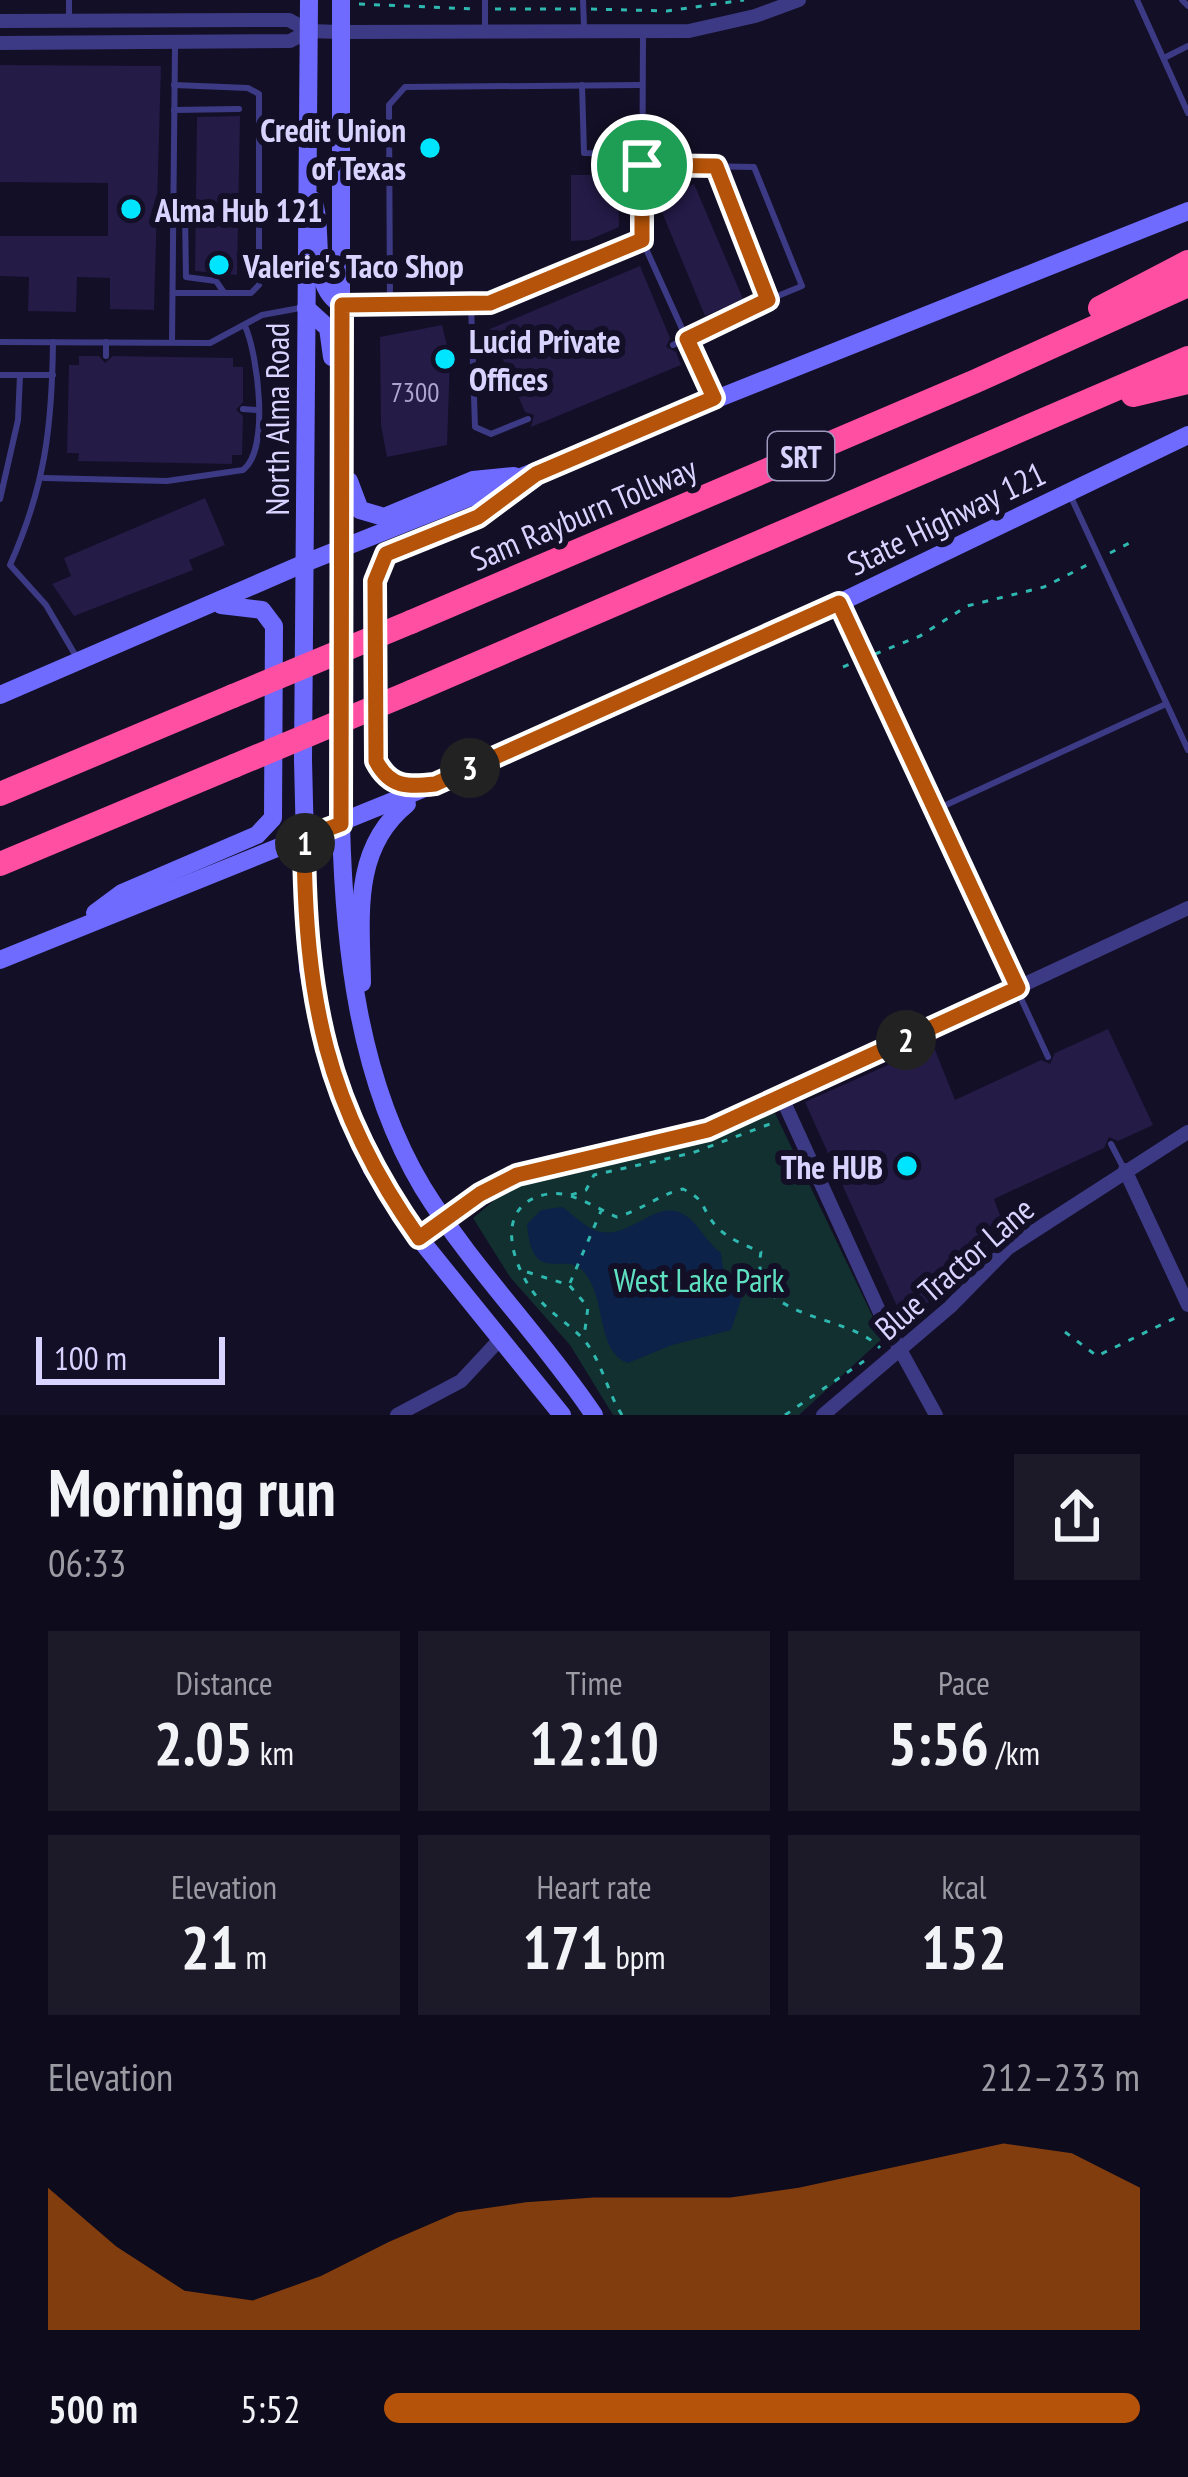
<!DOCTYPE html>
<meta charset="utf-8">
<style>
body{margin:0;font-family:"PT Sans Narrow",sans-serif;background:#1c1929;color:#f1f3f6;height:100vh;display:flex;flex-direction:column;font-size:45px;white-space:nowrap}
*{box-sizing:border-box;margin:0}
p{font-size:39px;color:#9b9ba3}
.icon{flex:none;width:66px;height:66px;fill:none;stroke:currentColor;stroke-width:2;stroke-linecap:round;stroke-linejoin:round}
.map{position:relative;height:1415px;overflow:hidden}
.sheet{display:flex;flex-direction:column;background:#0e0b1c;flex:1}
.sheet>*{flex:none}
.scale{position:absolute;left:36px;bottom:30px;width:189px;box-sizing:border-box;padding-left:12px;border:6px solid #d9d4ff;border-top:0;font-size:33px;line-height:42px;white-space:nowrap;color:#d9d4ff;-webkit-text-stroke:9px #130f26;paint-order:stroke}
.pin{position:absolute;display:grid;place-items:center;width:102px;height:102px;color:#fff;margin:-51px;border:6px solid #fff;border-radius:50%;box-shadow:0 3px 12px #0007}
.km{position:absolute;width:60px;height:60px;margin:-30px;border-radius:50%;background:#222;color:#fff;font-size:33px;line-height:60px;text-align:center}
.round{display:grid;place-items:center;flex:none;width:126px;height:126px;border-radius:0px;background:#1c1929}
.overview{display:flex;align-items:center;justify-content:space-between;height:204px;padding:0 48px}
h1{font-size:66px;font-weight:800;line-height:90px}
.stats{display:grid;grid-template-columns:repeat(3,1fr);gap:18px;height:204px;padding:12px 48px}
.stats div{display:grid;align-content:center;border-radius:0px;background:#1c1929;text-align:center}
.stats b{font-size:60px;font-weight:800}
.stats small{font-size:33px;font-weight:400}
.stats p{font-size:33px}
.chart{height:336px;padding:24px 48px}
.chart p{display:flex;justify-content:space-between}
.chart svg{width:100%;height:216px;margin-top:12px;fill:#b45309;opacity:.7}
ul{padding:0 48px;list-style:none;font-size:39px}
li{display:grid;grid-template-columns:192px 144px 1fr;align-items:center;height:90px}
li i{height:30px;border-radius:15px;background:#b45309}
.map>svg:first-child{display:block}
</style>
<div class="map">
<svg width="1188" height="1415" viewBox="0 0 1188 1415">
<rect width="100%" height="100%" fill="#130f26"/>
<path fill="#12302f" d="M775,1113L883,1338L799,1415H613L570,1345L510,1277L473,1218L509,1188Z"/>
<path fill="#0c2248" d="M562,1207C575,1215 586,1230 602,1232C631,1237 655,1201 681,1213C697,1220 706,1242 721,1253L723,1268L742,1297L731,1330L672,1345L628,1363C596,1352 607,1299 584,1272C565,1249 532,1289 527,1224L541,1210Z"/>
<g fill="#241b47">
<path d="M0,65L161,66L154,310L110,309V278L77,277L76,312L28,311L29,277L0,276V236H108V183L0,182Z"/>
<path d="M240,116L237,275L195,271L197,117Z"/>
<path d="M593,161H618L619,227L589,240L571,241V175H593Z"/>
<path d="M694,184L743,299L705,316L657,200Z"/>
<path d="M640,266L670,338L666,347L676,352L681,365L531,427L534,415L525,412L490,329Z"/>
<path d="M442,325L450,358L447,445L387,457L381,425L380,337Z"/>
<path d="M79,356H99L105,363L113,356L233,358V367H243V402L236,410L243,416L242,455H232V464L78,461L79,453H67L69,365H79Z"/>
<path d="M205,498L225,545L189,560L193,570L74,616L52,584L71,576L64,558Z"/>
<path d="M1108,1029L1153,1125L1118,1141L1109,1137L1104,1148L994,1199L1005,1229L905,1324L805,1102L933,1045L955,1100L1041,1060L1050,1064L1055,1053Z"/>
</g>
<g fill="none" stroke-linecap="round" stroke-linejoin="round">
<g stroke="#2fb8b0" stroke-width="3" stroke-dasharray="6 9" stroke-linecap="butt">
<path d="M359,4L474,9"/>
<path d="M495,9H576"/>
<path d="M591,9L667,11L744,0"/>
<path d="M1110,553L1135,540"/>
<path d="M875,654L920,636L967,606L1044,587L1091,563"/>
<path d="M843,667L855,662"/>
<path d="M571,1195L586,1190L594,1175L692,1153L778,1121"/>
<path d="M527,1272L569,1285L588,1307L584,1337"/>
<path d="M570,1283L601,1211"/>
<path d="M903,1326L911,1318"/>
<path d="M1065,1332L1097,1356L1181,1315"/>
<path d="M622,1415C607,1392 603,1364 585,1341C571,1325 551,1314 537,1297C512,1267 491,1204 548,1194C571,1190 597,1209 617,1217C642,1210 658,1195 683,1189C708,1201 700,1208 716,1226C728,1239 745,1245 761,1252C748,1322 847,1312 880,1348"/>
<path d="M785,1415L864,1361"/>
</g>
<g stroke="#3d3a85" stroke-width="6">
<path d="M485,0V27"/>
<path d="M583,0L584,27"/>
<path d="M1137,0L1188,113"/>
<path d="M1182,0L1188,6"/>
<path d="M69,20V0"/>
<path d="M643,33L642,240L712,395"/>
<path d="M1164,58L1188,46"/>
<path d="M582,85L584,153L642,154"/>
<path d="M174,110L239,109"/>
<path d="M642,165L754,167L802,286L768,300"/>
<path d="M173,204L185,213L186,277L216,281L223,291"/>
<path d="M173,293H251L259,285V94L248,88L174,85"/>
<path d="M471,304L475,427L491,434L528,419"/>
<path d="M346,305L490,303L642,240"/>
<path d="M390,305L389,105L405,87L642,85"/>
<path d="M0,342L210,343L262,315L300,308"/>
<path d="M53,342C52,428 45,486 10,565L46,605L77,658"/>
<path d="M106,342V356"/>
<path d="M172,342L175,46"/>
<path d="M673,345L768,300L716,166"/>
<path d="M0,375H53"/>
<path d="M243,409L257,410"/>
<path d="M44,478L167,481L243,470C270,450 258,355 245,326"/>
<path d="M1071,497L1188,750"/>
<path d="M0,499L18,420L20,375"/>
<path d="M840,606L1048,1057"/>
<path d="M935,810L1166,704"/>
<path d="M1111,1144L1123,1167"/>
</g>
<g stroke="#3d3a85" stroke-width="14">
<path d="M0,21L289,20L309,31L341,32L689,31L755,16L799,0"/>
<path d="M0,43L290,41L309,31"/>
<path d="M782,1098L881,1315L936,1415"/>
<path d="M1125,1170L1188,1305"/>
<path d="M419,1238C448,1215 478,1191 513,1177C583,1150 661,1148 731,1121L1188,908"/>
<path d="M397,1415L461,1381L502,1337"/>
<path d="M823,1415L950,1307L1008,1248L1188,1132"/>
</g>
<g stroke="#6f6bff" stroke-width="18">
<path d="M309,0L303,760L308,969L321,1034L372,1169L419,1238L562,1415"/>
<path d="M341,0V824C344,946 358,1080 423,1188C473,1269 541,1336 594,1415"/>
<path d="M313,200C325,234 308,286 342,305"/>
<path d="M306,308L328,328L332,357"/>
<path d="M349,481L360,510L384,517L473,480L514,476"/>
<path d="M0,695L305,563L1188,211"/>
<path d="M423,785C401,788 387,782 376,761L377,571L386,554L478,517L513,491"/>
<path d="M95,913L122,893L257,835L273,818L274,626L262,610L221,605"/>
<path d="M0,960L435,784L839,603L1188,435"/>
<path d="M362,983C361,918 351,849 407,804"/>
</g>
<g stroke="#ff4fa3" stroke-width="24">
<path d="M1100,308L1188,262"/>
<path d="M1133,395L1188,382"/>
<path d="M411,622L976,381L1188,285"/>
<path d="M411,692L1188,358"/>
<path d="M0,794L233,696"/>
<path d="M0,864L234,766"/>
</g>
<g stroke="#ff4fa3" stroke-width="24">
<path d="M233,696L411,622"/>
<path d="M234,766L411,692"/>
</g>
</g>
<g fill="none" stroke-linecap="round" stroke-linejoin="round">
<g stroke="#fff" stroke-width="24">
<path id="route" d="M642,165L716,166L768,300L687,339L714,398L536,474L478,517L386,554L375,581L376,761C390,788 408,787 435,784L839,603L1018,988L708,1130L517,1175L480,1194L419,1238C325,1106 305,997 304,838L341,824L342,305L490,303L642,240Z"/>
</g>
<use href="#route" stroke="#b45309" stroke-width="15"/>
</g>
<g fill="#00e5ff" stroke="#130f26" stroke-width="4.5">
<circle cx="430" cy="148" r="12"/>
<circle cx="131" cy="209" r="12"/>
<circle cx="219" cy="265" r="12"/>
<circle cx="445" cy="359" r="12"/>
<circle cx="907" cy="1166" r="12"/>
</g>
<g text-anchor="middle" dominant-baseline="central" stroke-width="12" stroke-linejoin="round" paint-order="stroke">
<g font-size="27" fill="#aca6d1">
<text x="415" y="392">7300</text>
</g>
<rect fill="#130f26" stroke="#9e99be" stroke-width="3" x="768" y="432" width="66" height="48" rx="9"/>
<g font-size="30" font-weight="bold" fill="#d9d4ff">
<text x="801" y="456">SRT</text>
</g>
<g font-size="33" font-weight="bold" fill="#d9d4ff" stroke="#130f26" text-anchor="start">
<text x="406" y="129" text-anchor="end">Credit Union<tspan x="406" dy="38">of Texas</tspan></text>
<text x="155" y="209">Alma Hub 121</text>
<text x="243" y="265">Valerie's Taco Shop</text>
<text x="469" y="340">Lucid Private<tspan x="469" dy="38">Offices</tspan></text>
<text x="883" y="1166" text-anchor="end">The HUB</text>
</g>
<g font-size="33" fill="#d9d4ff" stroke="#130f26">
<text transform="translate(276 419) rotate(-90)">North Alma Road</text>
<text transform="translate(583 513) rotate(-23)">Sam Rayburn Tollway</text>
<text transform="translate(946 518) rotate(-26)">State Highway 121</text>
<text transform="translate(954 1268) rotate(-41)">Blue Tractor Lane</text>
</g>
<g font-size="33" fill="#5fe0c0" stroke="#130f26">
<text x="699" y="1279">West Lake Park</text>
</g>
</g>
</svg>
<div class="scale">100 m</div>
<div class="pin" style="left:642px;top:165px;background:#1e9e55"><svg class="icon" aria-label="arrive" viewBox="0 0 24 24"><path d="M6 21V4h12l-3 4 3 4H6"/></svg></div>
<b class="km" style="left:305px;top:843px">1</b>
<b class="km" style="left:906px;top:1040px">2</b>
<b class="km" style="left:470px;top:768px">3</b>
</div>
<section class="sheet">
<div class="overview"><div><h1>Morning run</h1><p>06:33</p></div><a class="round"><svg class="icon" aria-label="share" viewBox="0 0 24 24"><path d="M12 15V3M7 8l5-5 5 5M5 13v7h14v-7"/></svg></a></div>
<div class="stats">
<div><p>Distance</p><b>2.05<small> km</small></b></div>
<div><p>Time</p><b>12:10</b></div>
<div><p>Pace</p><b>5:56<small> /km</small></b></div>
</div>
<div class="stats">
<div><p>Elevation</p><b>21<small> m</small></b></div>
<div><p>Heart rate</p><b>171<small> bpm</small></b></div>
<div><p>kcal</p><b>152</b></div>
</div>
<div class="chart"><p><span>Elevation</span>212–233 m</p>
<svg viewBox="0 0 160 44" preserveAspectRatio="none"><path d="M0 44V15L10 27L20 36L30 38L40 33L50 26L60 20L70 18L80 17L90 17L100 17L110 15L120 12L130 9L140 6L150 8L160 15V44z"/></svg>
</div>
<ul>
<li><b>500 m</b>5:52<i style="width:100%"></i></li>
</ul>
</section>
